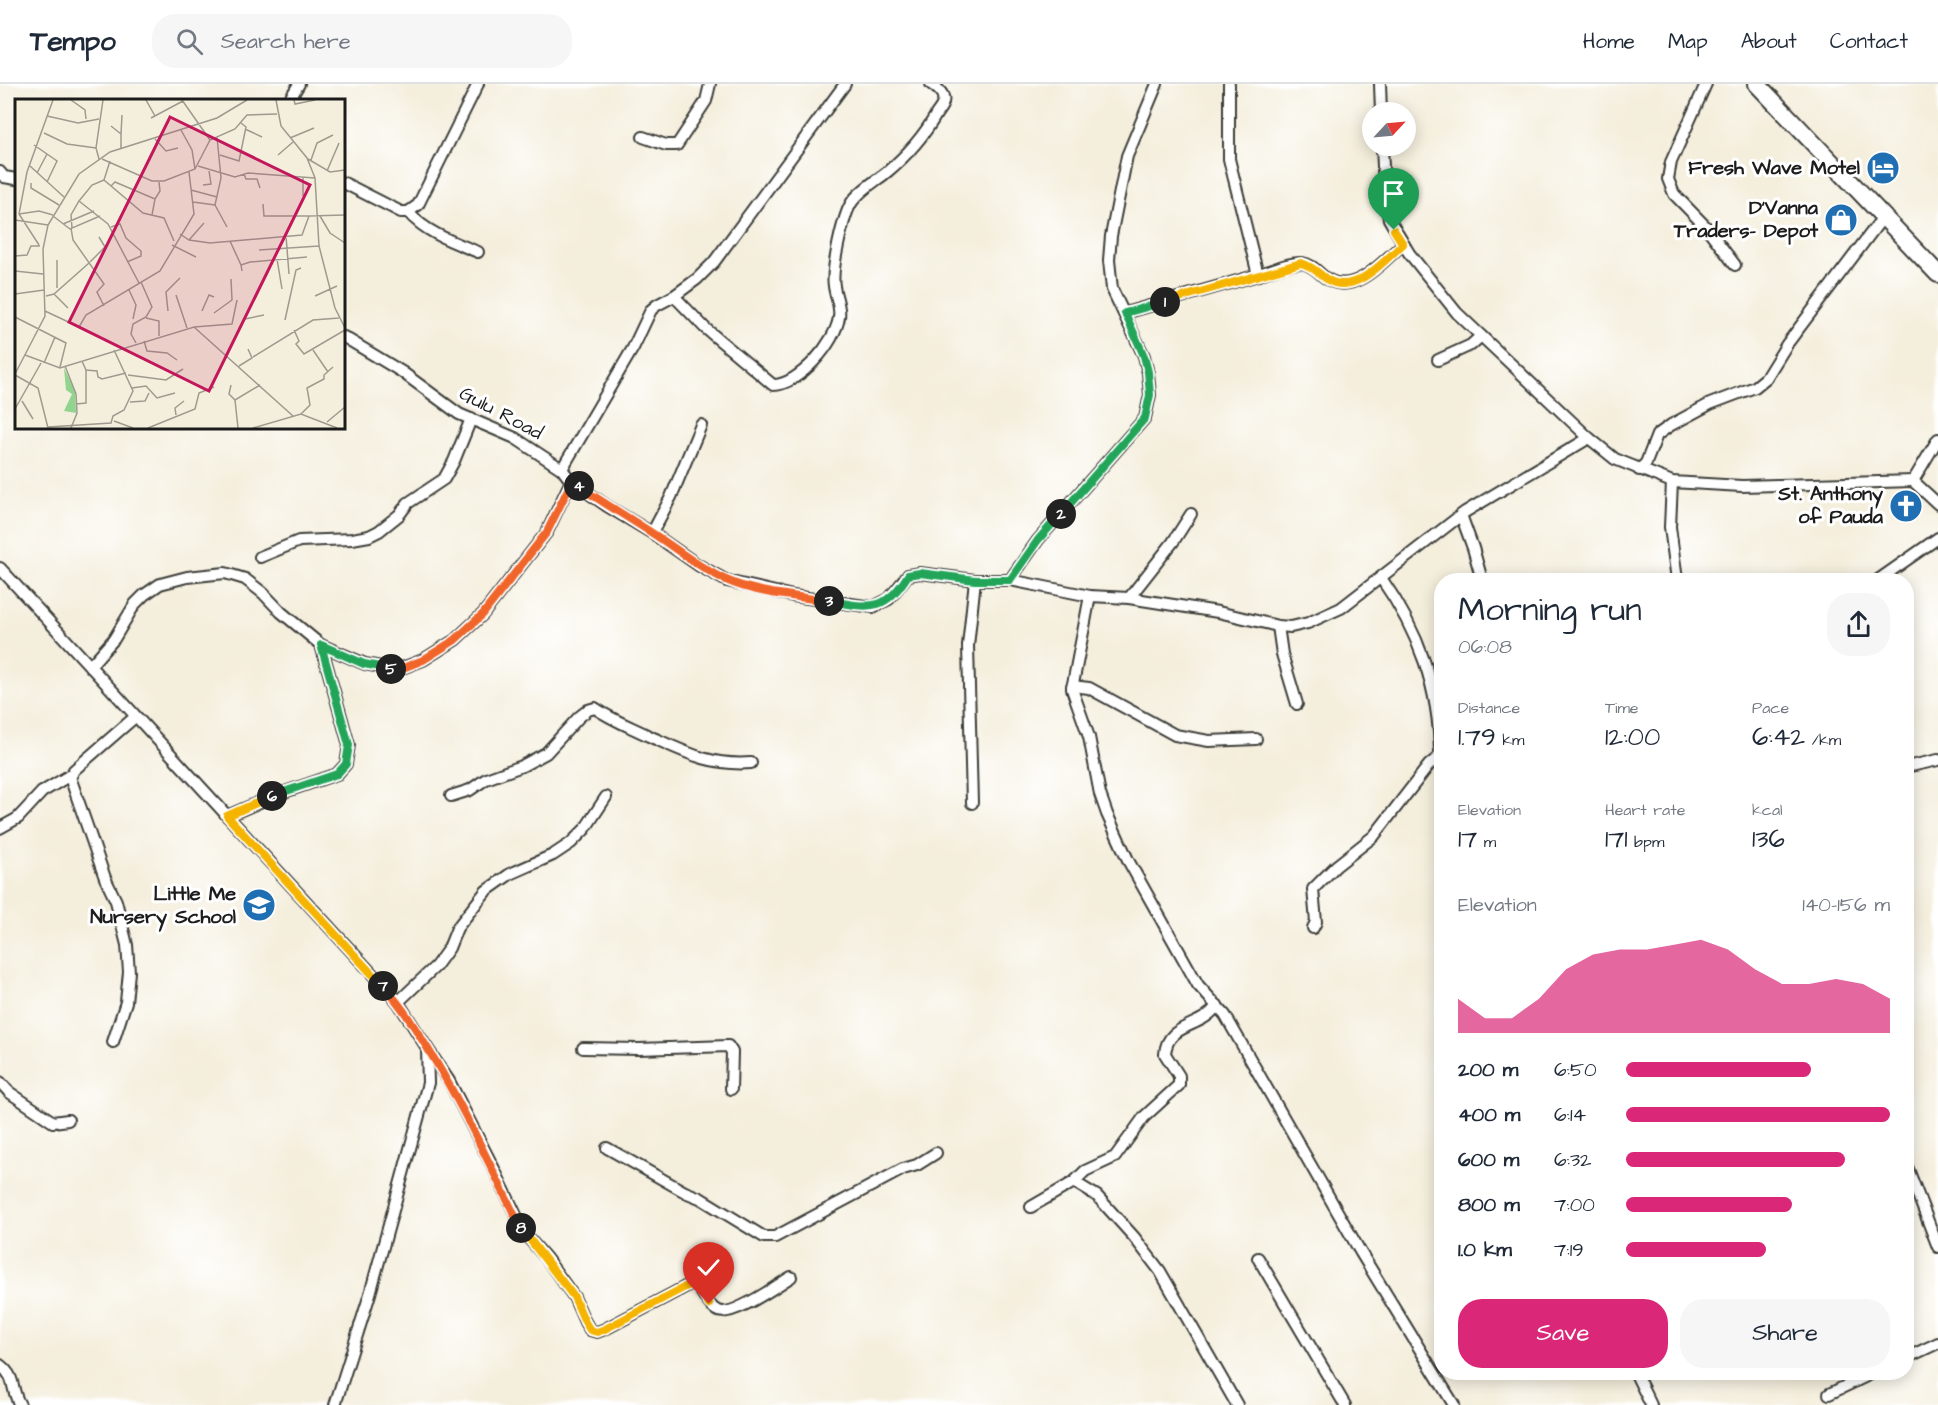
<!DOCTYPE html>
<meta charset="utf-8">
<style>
body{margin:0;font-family:"Architects Daughter",sans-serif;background:#f6f6f7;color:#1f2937;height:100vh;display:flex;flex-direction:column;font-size:22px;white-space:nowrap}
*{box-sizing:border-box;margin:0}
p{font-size:20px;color:#747a83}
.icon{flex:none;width:33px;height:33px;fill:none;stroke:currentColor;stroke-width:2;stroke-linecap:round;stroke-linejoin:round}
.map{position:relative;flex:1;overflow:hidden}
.panel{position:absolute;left:1434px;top:489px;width:480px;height:807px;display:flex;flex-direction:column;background:#fff;border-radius:24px;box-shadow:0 3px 15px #0003}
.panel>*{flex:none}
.needle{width:39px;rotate:64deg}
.controls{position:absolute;left:1362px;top:18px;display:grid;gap:12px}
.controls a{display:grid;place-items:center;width:54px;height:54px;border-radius:50%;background:#fff;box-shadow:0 3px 15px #0003;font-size:30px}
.pin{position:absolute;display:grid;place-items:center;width:51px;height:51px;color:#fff;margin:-62px -26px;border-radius:50% 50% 50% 0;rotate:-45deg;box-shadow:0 0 6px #0007}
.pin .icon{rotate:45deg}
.km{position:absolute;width:30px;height:30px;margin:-15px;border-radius:50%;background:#222;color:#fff;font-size:16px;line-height:30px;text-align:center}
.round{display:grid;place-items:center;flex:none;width:63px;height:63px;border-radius:24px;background:#f6f6f7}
.summary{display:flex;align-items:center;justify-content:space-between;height:102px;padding:0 24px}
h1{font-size:33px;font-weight:600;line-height:45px}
.figures{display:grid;grid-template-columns:repeat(3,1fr);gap:9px;height:102px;padding:6px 24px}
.figures div{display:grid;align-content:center}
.figures b{font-size:26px;font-weight:600}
.figures small{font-size:16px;font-weight:400}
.figures p{font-size:16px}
.chart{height:168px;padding:12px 24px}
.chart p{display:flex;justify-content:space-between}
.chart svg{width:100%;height:108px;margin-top:6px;fill:#db2777;opacity:.7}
.action{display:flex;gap:12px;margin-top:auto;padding:12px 24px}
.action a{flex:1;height:69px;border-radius:24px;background:#db2777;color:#fff;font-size:24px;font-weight:600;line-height:69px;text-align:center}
.action a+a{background:#f6f6f7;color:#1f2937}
ul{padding:0 24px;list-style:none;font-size:20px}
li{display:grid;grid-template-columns:96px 72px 1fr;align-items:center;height:45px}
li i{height:15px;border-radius:8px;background:#db2777}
header{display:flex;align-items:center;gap:36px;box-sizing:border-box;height:84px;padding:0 30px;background:#fff;border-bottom:2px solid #e0e1e3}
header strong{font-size:28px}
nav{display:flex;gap:33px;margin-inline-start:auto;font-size:21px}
.search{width:420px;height:54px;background:#f6f6f7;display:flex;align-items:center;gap:15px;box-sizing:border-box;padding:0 21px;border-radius:24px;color:#747a83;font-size:22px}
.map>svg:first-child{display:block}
</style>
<header>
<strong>Tempo</strong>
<div class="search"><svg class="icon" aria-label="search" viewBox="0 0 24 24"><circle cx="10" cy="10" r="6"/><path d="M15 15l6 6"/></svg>Search here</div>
<nav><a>Home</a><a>Map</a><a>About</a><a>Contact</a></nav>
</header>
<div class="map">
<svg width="1938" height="1321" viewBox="0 0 1938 1321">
<rect width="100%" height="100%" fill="#fff"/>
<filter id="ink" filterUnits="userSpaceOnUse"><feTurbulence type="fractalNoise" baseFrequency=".0167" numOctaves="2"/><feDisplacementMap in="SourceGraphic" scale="12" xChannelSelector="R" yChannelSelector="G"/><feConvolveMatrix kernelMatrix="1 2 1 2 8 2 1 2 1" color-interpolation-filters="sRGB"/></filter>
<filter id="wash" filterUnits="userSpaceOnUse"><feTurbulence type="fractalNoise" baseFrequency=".008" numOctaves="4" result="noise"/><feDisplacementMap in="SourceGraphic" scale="24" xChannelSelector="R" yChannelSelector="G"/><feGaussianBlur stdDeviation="1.35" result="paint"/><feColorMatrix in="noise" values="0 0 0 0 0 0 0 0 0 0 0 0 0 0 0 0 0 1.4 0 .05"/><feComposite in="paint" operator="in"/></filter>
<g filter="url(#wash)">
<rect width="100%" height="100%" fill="#f4eedc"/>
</g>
<g filter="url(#ink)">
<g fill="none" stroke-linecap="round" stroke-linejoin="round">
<g stroke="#3c3c39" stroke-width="14">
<g id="minor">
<path d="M1380,0L1381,28"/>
<path d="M1706,0L1671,78L1668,95L1674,110L1707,144L1735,181"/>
<path d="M293,16L291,13L299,0"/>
<path d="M643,53L666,61H677L706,17L710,0"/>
<path d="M1382,62L1384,104L1389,135L1409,169L1457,229L1589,354L1615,375L1672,398L1742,402L1913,397"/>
<path d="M0,88L4,93L16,95"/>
<path d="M344,99L401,128H408L418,121L478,0"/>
<path d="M408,128C426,149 453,158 478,168"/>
<path d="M1258,191C1270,187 1289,178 1302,179C1315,181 1319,191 1329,196C1356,211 1384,176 1403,160"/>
<path d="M674,212L705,244L773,301C799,301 836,258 839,233C841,223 835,212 834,202C831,186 843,131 852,118C860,106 876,97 887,88C906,72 924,52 937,29C940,25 945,19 943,13C942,7 935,3 931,0"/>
<path d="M1125,229L1258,191L1229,75V0"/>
<path d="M344,253L402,288L459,330L515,354L562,385L571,397L607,422L652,449L698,481L727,497L793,512L873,523L889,515L908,491L920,489L975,496H1010L1090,512L1129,514L1218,528L1278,542L1291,543L1308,539L1341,524L1465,428L1589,354"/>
<path d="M1438,276L1471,261L1481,252"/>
<path d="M562,385L633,264L651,226L657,221L674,212L697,195L714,178L845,0"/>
<path d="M1639,386L1646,379L1657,351L1671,341L1710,320L1755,303L1766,294L1787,260L1883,133"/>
<path d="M1913,397L1938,355"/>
<path d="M1913,397L1938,420"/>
<path d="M1672,398L1670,443L1677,496"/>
<path d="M1461,431L1473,464L1482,496"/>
<path d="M652,449L671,413L701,341"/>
<path d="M260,473L299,457L352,455L369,452L379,447L399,431L408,419L444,395L454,377L471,335"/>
<path d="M0,484L398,918L427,964L428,999L370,1210L335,1321"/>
<path d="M1381,494C1419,548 1439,604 1440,670"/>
<path d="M1010,496L1038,456L1145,334L1150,311L1148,289L1144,272L1112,205L1109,176L1111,152L1127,72L1157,0"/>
<path d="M1878,496L1938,454"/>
<path d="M1090,512L1072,605L1089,653L1100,710L1107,730L1129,778L1198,901L1225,931L1361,1169L1454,1321"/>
<path d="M1129,514L1173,458L1191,430"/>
<path d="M1278,542L1282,570L1297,620"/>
<path d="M90,582L114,555L135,520L144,511L160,500L187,493L225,489L245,495L263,509L281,528L321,561L365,580L397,586L423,576L455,556L483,530L547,448L571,397"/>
<path d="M1072,602L1089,604L1175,651L1209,657L1256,655"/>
<path d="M1906,683L1938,676"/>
<path d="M451,712L470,706L486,695L522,682L546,669L579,633L588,626L595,624C612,636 631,643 649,652C685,668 710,682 751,679"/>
<path d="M972,719L968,562L975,496"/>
<path d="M227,732L276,711L337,690L346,680L349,661L321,561"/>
<path d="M0,744L18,734L42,708L72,690"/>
<path d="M1313,844L1316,838L1313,805L1336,782L1374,752L1429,681L1442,670"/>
<path d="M398,918L436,882L449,864L457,844L486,807L510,790L553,771L571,759L585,745L606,713"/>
<path d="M113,958L126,918L129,888L127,861L116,817L105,794L70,693L74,686L135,633"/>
<path d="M427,964L449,997L494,1085L525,1150L546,1174L574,1213L585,1238L590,1246L597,1248L605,1245L687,1202L695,1200C704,1208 706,1220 716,1226C730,1236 777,1201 791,1193"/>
<path d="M583,964L639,965L728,962L732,968L731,1005"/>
<path d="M0,998L9,1008L53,1038L68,1036"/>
<path d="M607,1064L685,1108L700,1114L764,1153H775L903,1085L917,1081L936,1069"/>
<path d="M1906,1080L1938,1163"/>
<path d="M1074,1098L1085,1087L1115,1073L1144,1033L1179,1001V992L1165,970C1167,938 1203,945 1217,921"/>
<path d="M1031,1123L1074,1098L1097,1112L1134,1153L1160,1187L1237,1321"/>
<path d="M1258,1174L1345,1321"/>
<path d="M1906,1274L1938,1259"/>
<path d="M0,1281C17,1294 10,1305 20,1321"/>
<path d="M1635,1288L1651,1321"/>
<path d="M1829,1310L1875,1288"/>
</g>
</g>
<g stroke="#3c3c39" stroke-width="20">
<path id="primary" d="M1757,0L1938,190"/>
</g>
<use href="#minor" stroke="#fff" stroke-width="10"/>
<use href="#primary" stroke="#fff" stroke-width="16"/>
</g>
</g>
<g fill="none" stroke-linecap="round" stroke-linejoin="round" filter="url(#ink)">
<g stroke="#fff" stroke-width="12">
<path id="split-1" d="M1165,218L1301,179C1315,183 1317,189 1328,196C1355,212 1385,176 1403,160L1394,146"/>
</g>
<g stroke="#fff" stroke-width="12">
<path id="split-2" d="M1061,430L1145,334L1150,311L1148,288L1144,272L1125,229L1165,218"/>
</g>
<g stroke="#fff" stroke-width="12">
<path id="split-3" d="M829,517C869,523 884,530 908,491L920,489L975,496H1010L1038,456L1061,430"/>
</g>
<g stroke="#fff" stroke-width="12">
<path id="split-4" d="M579,402C603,419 628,433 652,449C677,465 699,484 726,496C757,510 796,512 829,517"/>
</g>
<g stroke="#fff" stroke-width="12">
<path id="split-5" d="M391,585L398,586L423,576L455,556L483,530L547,448L572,397L579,402"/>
</g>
<g stroke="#fff" stroke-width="12">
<path id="split-6" d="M272,712L337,690L346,680L349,661L321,561L364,580L391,585"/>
</g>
<g stroke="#fff" stroke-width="12">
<path id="split-7" d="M272,712L227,732L383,902"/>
</g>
<g stroke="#fff" stroke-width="12">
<path id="split-8" d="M383,902C402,921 414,943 428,965C464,1023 491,1084 521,1144"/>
</g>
<g stroke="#fff" stroke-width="12">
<path id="split-9" d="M521,1144L574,1213L585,1238L590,1246L597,1248L605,1245L687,1202L695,1200L704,1211L709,1220"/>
</g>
<use href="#split-1" stroke="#f5b400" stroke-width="8"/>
<use href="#split-2" stroke="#22a559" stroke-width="8"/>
<use href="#split-3" stroke="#22a559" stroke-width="8"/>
<use href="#split-4" stroke="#f0652b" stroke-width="8"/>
<use href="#split-5" stroke="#f0652b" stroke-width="8"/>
<use href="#split-6" stroke="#22a559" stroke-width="8"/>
<use href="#split-7" stroke="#f5b400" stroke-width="8"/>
<use href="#split-8" stroke="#f0652b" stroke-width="8"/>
<use href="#split-9" stroke="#f5b400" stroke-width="8"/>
</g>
<defs>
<g id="hotel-disc" transform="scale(1.725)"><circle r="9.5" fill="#1f6fb2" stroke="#fff"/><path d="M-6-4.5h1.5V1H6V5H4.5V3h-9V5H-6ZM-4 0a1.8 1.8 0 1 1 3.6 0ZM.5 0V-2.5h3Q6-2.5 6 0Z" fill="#fff"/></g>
<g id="shop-disc" transform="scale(1.725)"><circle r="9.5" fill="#1f6fb2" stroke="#fff"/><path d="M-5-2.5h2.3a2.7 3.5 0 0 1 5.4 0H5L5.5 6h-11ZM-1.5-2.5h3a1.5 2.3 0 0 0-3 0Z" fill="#fff"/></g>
<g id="church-disc" transform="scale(1.725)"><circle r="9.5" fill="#1f6fb2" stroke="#fff"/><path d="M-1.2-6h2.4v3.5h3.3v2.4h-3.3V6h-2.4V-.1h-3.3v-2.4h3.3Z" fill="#fff"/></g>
<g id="school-disc" transform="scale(1.725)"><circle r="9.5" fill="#1f6fb2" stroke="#fff"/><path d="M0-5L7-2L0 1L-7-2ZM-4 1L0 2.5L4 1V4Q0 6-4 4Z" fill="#fff"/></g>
</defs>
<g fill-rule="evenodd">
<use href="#hotel-disc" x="1883" y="84"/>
<use href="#shop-disc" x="1841" y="136"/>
<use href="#church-disc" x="1906" y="422"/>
<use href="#school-disc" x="259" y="821"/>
</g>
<g text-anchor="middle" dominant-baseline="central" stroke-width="6" stroke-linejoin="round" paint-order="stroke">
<g font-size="20" font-weight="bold" fill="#1c1c1c" stroke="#fff" text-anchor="end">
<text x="1860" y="84">Fresh Wave Motel</text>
<text x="1818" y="124">D'Vanna<tspan x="1818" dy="23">Traders- Depot</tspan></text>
<text x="1883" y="410">St. Anthony<tspan x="1883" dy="23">of Pauda</tspan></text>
<text x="236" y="810">Little Me<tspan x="236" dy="23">Nursery School</tspan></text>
</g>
<g font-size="20" fill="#1c1c1c" stroke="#fff">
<text transform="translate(501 329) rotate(28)">Gulu Road</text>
</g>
</g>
<g transform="translate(15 15)">
<rect width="330" height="330" fill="#f4eedc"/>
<path d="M49,269L60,292L61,314L49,312L57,295L51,291Z" fill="#90d48d"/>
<path fill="none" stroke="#9e9a8f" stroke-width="1.5" d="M56,1L70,11L71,20M131,1L140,17M167,1L195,41M261,1L266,27L292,59L300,79L304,147L320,209L330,229M279,1L280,5L300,1M32,17L63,24L84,20M136,19L168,2M96,27L106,35V49M230,30L247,38M166,31L177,51L180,70M29,34L52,45L81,49M106,35L107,16M202,38L206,79L200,106L212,128M275,39L299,29M140,40L151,52L163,49M19,46L42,62L32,83M205,56L224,62L231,28L226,24M263,56L278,43M84,60L81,49L88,1M87,60L137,82H149L180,70L195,41L220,30L232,16L262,15M293,60L315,73L330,71M296,61L302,44L318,36M95,62L89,81L128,114L149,119L159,142M15,67L49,98M183,67L220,78L233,74L300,79M312,72L324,44M22,74L32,55M229,75L231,80H242L245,89M16,84V89L44,106M188,86L196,85L194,72M96,87L100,83L140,100L137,116M176,91L202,98M288,97V79M140,100L145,92L144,83M64,102L93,125L124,184M178,103L200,106M248,105L249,117H294M4,115L24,112L38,116M38,117L55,130L85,117M305,117L315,134L330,144M0,121L33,126M48,125L79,112M96,128L105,125L111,139L126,152V157L112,163M56,129L58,141L89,185L82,193L89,207M57,129L56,116L64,102L77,86L89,81M165,135L174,141L195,144L287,136L294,117L330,116M271,137L274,175M174,141L189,124M215,142L226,166M24,146L4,115L12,73L38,1M157,146L181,158M244,151L304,147M0,157L12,156L16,147H25M262,160L267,190M42,161V189M75,163L90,148L84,138M0,172L28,175M227,172L226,166L235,163L292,158M114,191L121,206L118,220M0,195L29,191M39,195L53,209M161,196L172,229M31,197L39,195L74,164M300,197L322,187M30,212L64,228L71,216L145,172L179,115L174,73M153,212L151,193L165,179M187,212L194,196L199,198M199,214L217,201L216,180M0,218L51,244L45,268M131,219L144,222V237M230,220L249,216M270,221L281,171L286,169M179,228L217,225L222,201M279,231L284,242L281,245L289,255L330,231M129,242L132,252L152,254L162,261M121,244L116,235L118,225L131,218L137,208L126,183M298,251L313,273M10,256L45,269L179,228L278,317M238,258L298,221L324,219M67,262L71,271L82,272L83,278L87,280L111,274M29,264L40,238M50,267L61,295L62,314L56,329M224,267L237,259L233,250M0,275L30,217L28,150L33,126L64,75L95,53L202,19L232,1M0,276L23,289L33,329M113,276L151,281L168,270M216,286L214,295L220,301L245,286M117,289L131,287L142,299L160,294M220,301L223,329M7,302L18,320M115,303L130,302L134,294M61,305L71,304V271M0,310L26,264M286,315L295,306L292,289L309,280V276L318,268M161,316L160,309L169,302M99,322L118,329M312,323L330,308M33,328L96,324L98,317L109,311L118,292L99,251M133,329L180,310L184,294L199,288M238,329L286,315L322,329"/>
<path fill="#c2185b" fill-opacity="0.15" stroke="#c2185b" stroke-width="3" d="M155,18L295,86L194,292L54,223Z"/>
<rect width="330" height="330" fill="none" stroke="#1c1c1c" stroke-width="3"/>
</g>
</svg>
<div class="controls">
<a><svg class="needle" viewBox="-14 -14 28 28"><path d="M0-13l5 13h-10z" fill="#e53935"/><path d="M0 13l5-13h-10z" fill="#747a83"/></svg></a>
</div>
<div class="pin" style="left:1394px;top:146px;background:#1e9e55"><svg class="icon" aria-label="arrive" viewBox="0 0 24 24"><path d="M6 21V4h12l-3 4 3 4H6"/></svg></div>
<div class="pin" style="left:709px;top:1220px;background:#d93025"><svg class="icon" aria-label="check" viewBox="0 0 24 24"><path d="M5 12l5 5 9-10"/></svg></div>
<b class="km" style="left:1165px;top:218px">1</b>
<b class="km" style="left:1061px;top:430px">2</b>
<b class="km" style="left:829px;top:517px">3</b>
<b class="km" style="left:579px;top:402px">4</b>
<b class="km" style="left:391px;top:585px">5</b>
<b class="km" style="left:272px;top:712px">6</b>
<b class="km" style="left:383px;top:902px">7</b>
<b class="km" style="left:521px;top:1144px">8</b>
<section class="panel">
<div class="summary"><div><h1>Morning run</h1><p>06:08</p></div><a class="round"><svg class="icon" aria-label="share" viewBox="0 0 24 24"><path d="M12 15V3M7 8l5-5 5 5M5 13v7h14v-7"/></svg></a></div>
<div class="figures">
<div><p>Distance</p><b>1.79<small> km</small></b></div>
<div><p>Time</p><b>12:00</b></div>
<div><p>Pace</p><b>6:42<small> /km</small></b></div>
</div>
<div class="figures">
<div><p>Elevation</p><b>17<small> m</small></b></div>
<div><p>Heart rate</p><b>171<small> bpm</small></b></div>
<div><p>kcal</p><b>136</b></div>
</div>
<div class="chart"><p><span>Elevation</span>140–156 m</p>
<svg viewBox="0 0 160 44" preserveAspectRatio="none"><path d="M0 44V30L10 38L20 38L30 30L40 18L50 12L60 10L70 10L80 8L90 6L100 10L110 18L120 24L130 24L140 22L150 24L160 30V44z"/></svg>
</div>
<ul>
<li><b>200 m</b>6:50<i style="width:70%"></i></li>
<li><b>400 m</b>6:14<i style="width:100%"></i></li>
<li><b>600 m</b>6:32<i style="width:83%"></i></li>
<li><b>800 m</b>7:00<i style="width:63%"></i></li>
<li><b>1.0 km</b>7:19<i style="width:53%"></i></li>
</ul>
<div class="action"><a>Save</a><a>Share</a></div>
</section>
</div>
